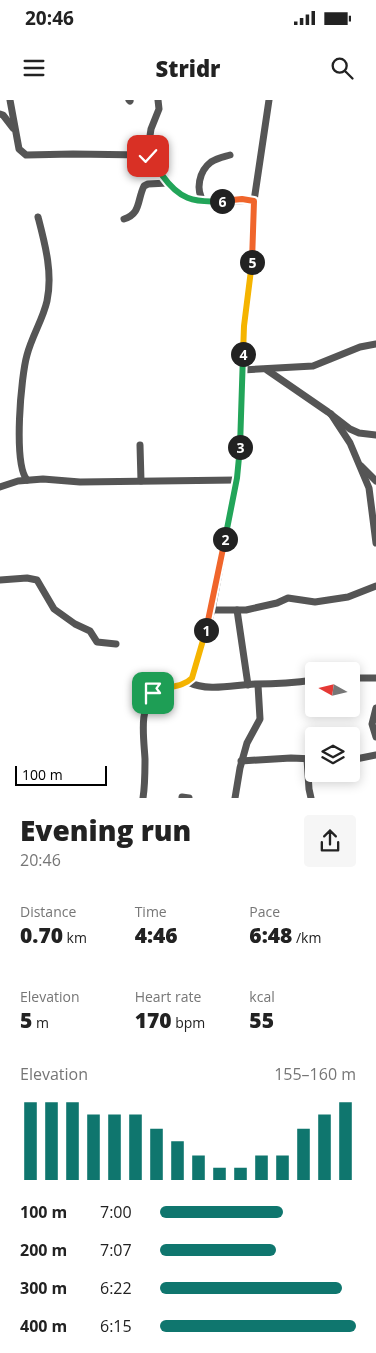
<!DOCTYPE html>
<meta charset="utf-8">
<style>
body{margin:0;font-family:"Open Sans",sans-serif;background:#f6f6f6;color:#222;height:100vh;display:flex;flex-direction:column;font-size:19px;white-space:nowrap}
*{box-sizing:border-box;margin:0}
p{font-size:16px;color:#767676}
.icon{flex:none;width:28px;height:28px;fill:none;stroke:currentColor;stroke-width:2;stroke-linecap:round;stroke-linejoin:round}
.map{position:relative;height:698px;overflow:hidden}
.sheet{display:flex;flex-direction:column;background:#fff;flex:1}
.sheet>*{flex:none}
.needle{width:32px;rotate:278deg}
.fabs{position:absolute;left:305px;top:562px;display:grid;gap:10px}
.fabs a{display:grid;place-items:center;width:55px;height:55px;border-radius:5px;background:#fff;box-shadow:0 2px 12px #0003;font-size:25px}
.scale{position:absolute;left:15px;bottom:12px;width:92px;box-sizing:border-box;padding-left:5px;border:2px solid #000;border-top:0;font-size:14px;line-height:18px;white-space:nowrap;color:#000;-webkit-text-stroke:4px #fff;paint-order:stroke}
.pin{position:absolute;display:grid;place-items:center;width:42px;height:42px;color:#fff;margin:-21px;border-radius:10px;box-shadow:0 2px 8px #0006}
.km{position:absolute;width:25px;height:25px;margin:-12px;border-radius:50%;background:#222;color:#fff;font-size:14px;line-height:25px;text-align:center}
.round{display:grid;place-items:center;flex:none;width:52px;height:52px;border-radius:5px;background:#f6f6f6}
.summary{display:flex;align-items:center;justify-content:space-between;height:85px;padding:0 20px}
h1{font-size:28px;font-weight:800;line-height:38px}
.stats{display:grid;grid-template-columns:repeat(3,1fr);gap:8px;height:85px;padding:5px 20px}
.stats div{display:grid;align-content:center}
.stats b{font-size:21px;font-weight:800}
.stats small{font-size:14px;font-weight:400}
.stats p{font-size:14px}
.chart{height:140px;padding:10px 20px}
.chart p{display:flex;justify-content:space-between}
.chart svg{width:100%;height:90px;margin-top:5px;stroke:#0f766e;stroke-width:6}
ul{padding:0 20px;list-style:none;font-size:16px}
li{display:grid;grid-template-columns:80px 60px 1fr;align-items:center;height:38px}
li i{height:12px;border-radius:6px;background:#0f766e}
.status{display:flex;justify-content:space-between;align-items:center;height:35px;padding:0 25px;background:#fff;direction:ltr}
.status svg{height:14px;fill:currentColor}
header{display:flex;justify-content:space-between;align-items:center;height:65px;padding:0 20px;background:#fff;font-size:22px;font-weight:800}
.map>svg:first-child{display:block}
</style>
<div class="status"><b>20:46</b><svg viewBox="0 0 49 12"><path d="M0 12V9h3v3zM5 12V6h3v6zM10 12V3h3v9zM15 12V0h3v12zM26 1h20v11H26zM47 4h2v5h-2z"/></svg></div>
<header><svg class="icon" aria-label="menu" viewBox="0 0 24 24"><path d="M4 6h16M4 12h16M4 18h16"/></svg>Stridr<svg class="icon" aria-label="search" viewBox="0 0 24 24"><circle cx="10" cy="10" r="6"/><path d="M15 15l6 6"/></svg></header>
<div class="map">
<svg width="376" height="698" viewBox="0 0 376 698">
<rect width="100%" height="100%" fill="#fff"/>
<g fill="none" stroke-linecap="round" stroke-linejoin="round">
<g stroke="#555" stroke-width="7">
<path d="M10,0L19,49L26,55L73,54L144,55C158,60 167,86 181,95C202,109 231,98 254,101"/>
<path d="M129,0L130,1"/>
<path d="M0,14L3,15L13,28"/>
<path d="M147,56L151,29L159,9L158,0"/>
<path d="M204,102C195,90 199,71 211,62C217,58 223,57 230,55"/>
<path d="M124,119C141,114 137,100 144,86L148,84L168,83"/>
<path d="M242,270L313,266L360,247L376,244"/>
<path d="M267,270L328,312L350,329L359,333L376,335"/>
<path d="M331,314L350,343L369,388L376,443"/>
<path d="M140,345L141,381"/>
<path d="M361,366L376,381"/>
<path d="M27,380C13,363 21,276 27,255C32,236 43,219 47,201C53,173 45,144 38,117"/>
<path d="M0,387L18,381L43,379L80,382L236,380"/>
<path d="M0,480L27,478L37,480L54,509L75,524L90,531L97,542L116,544"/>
<path d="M212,510H246L277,503L288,498L315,502L348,497L376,486"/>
<path d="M237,510L248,585"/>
<path d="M351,578H376"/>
<path d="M188,582C208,592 233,585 255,584C275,584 294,583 314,580"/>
<path d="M376,608L372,624L376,637"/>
<path d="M307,659L309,689L311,698"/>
<path d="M351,660L376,655"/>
<path d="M241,661L291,658L314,659"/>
<path d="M182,697L189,698"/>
<path d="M143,698C145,685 145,672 145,659C144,639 138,606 156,591L183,584L192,579L212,510L237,378L242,312L244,226L252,163L254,101L269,0"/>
<path d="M235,698L240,668L247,643L260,619L258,585"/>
</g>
</g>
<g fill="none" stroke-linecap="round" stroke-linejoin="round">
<g stroke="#fff" stroke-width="10">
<path id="split-1" d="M153,593C165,585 181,589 192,578L206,530"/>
</g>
<g stroke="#fff" stroke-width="10">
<path id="split-2" d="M206,530L225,439"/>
</g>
<g stroke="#fff" stroke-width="10">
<path id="split-3" d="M225,439L237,378L240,347"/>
</g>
<g stroke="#fff" stroke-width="10">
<path id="split-4" d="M240,347L243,254"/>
</g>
<g stroke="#fff" stroke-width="10">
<path id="split-5" d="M243,254L244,226L252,162"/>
</g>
<g stroke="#fff" stroke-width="10">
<path id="split-6" d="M222,101L242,99L254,101L252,162"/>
</g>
<g stroke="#fff" stroke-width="10">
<path id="split-7" d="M148,56C154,61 158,68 162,75C179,99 193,103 222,101"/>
</g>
<use href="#split-1" stroke="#f5b400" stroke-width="6"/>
<use href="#split-2" stroke="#f0652b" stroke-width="6"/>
<use href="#split-3" stroke="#22a559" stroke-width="6"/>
<use href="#split-4" stroke="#22a559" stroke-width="6"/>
<use href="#split-5" stroke="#f5b400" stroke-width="6"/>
<use href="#split-6" stroke="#f0652b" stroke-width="6"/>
<use href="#split-7" stroke="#22a559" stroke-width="6"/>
</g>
</svg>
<div class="fabs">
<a><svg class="needle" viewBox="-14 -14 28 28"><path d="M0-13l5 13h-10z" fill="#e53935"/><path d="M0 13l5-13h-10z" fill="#767676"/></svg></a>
<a><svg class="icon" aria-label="layers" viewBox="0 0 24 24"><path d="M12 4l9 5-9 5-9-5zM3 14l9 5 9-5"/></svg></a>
</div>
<div class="scale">100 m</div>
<div class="pin" style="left:153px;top:593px;background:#1e9e55"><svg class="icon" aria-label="arrive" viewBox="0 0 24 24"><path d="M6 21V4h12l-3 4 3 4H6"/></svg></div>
<div class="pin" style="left:148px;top:56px;background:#d93025"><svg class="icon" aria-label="check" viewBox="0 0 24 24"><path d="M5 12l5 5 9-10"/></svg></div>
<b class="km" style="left:206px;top:530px">1</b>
<b class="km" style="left:225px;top:439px">2</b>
<b class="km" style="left:240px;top:347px">3</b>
<b class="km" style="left:243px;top:254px">4</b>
<b class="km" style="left:252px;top:162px">5</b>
<b class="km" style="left:222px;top:101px">6</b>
</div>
<section class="sheet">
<div class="summary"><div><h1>Evening run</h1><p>20:46</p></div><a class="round"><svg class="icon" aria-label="share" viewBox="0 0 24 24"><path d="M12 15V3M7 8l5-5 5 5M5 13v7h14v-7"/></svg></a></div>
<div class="stats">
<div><p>Distance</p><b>0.70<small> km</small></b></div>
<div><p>Time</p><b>4:46</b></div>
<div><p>Pace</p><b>6:48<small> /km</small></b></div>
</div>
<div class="stats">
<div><p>Elevation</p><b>5<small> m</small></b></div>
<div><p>Heart rate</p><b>170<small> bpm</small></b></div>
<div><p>kcal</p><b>55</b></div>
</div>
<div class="chart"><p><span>Elevation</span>155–160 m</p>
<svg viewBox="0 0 160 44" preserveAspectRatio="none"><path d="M5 44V6M15 44V6M25 44V6M35 44V12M45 44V12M55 44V12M65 44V19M75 44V25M85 44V32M95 44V38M105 44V38M115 44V32M125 44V32M135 44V19M145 44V12M155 44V6"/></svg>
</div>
<ul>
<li><b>100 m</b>7:00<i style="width:63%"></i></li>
<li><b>200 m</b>7:07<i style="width:59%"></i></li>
<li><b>300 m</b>6:22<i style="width:93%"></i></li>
<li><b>400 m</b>6:15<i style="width:100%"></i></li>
</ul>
</section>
